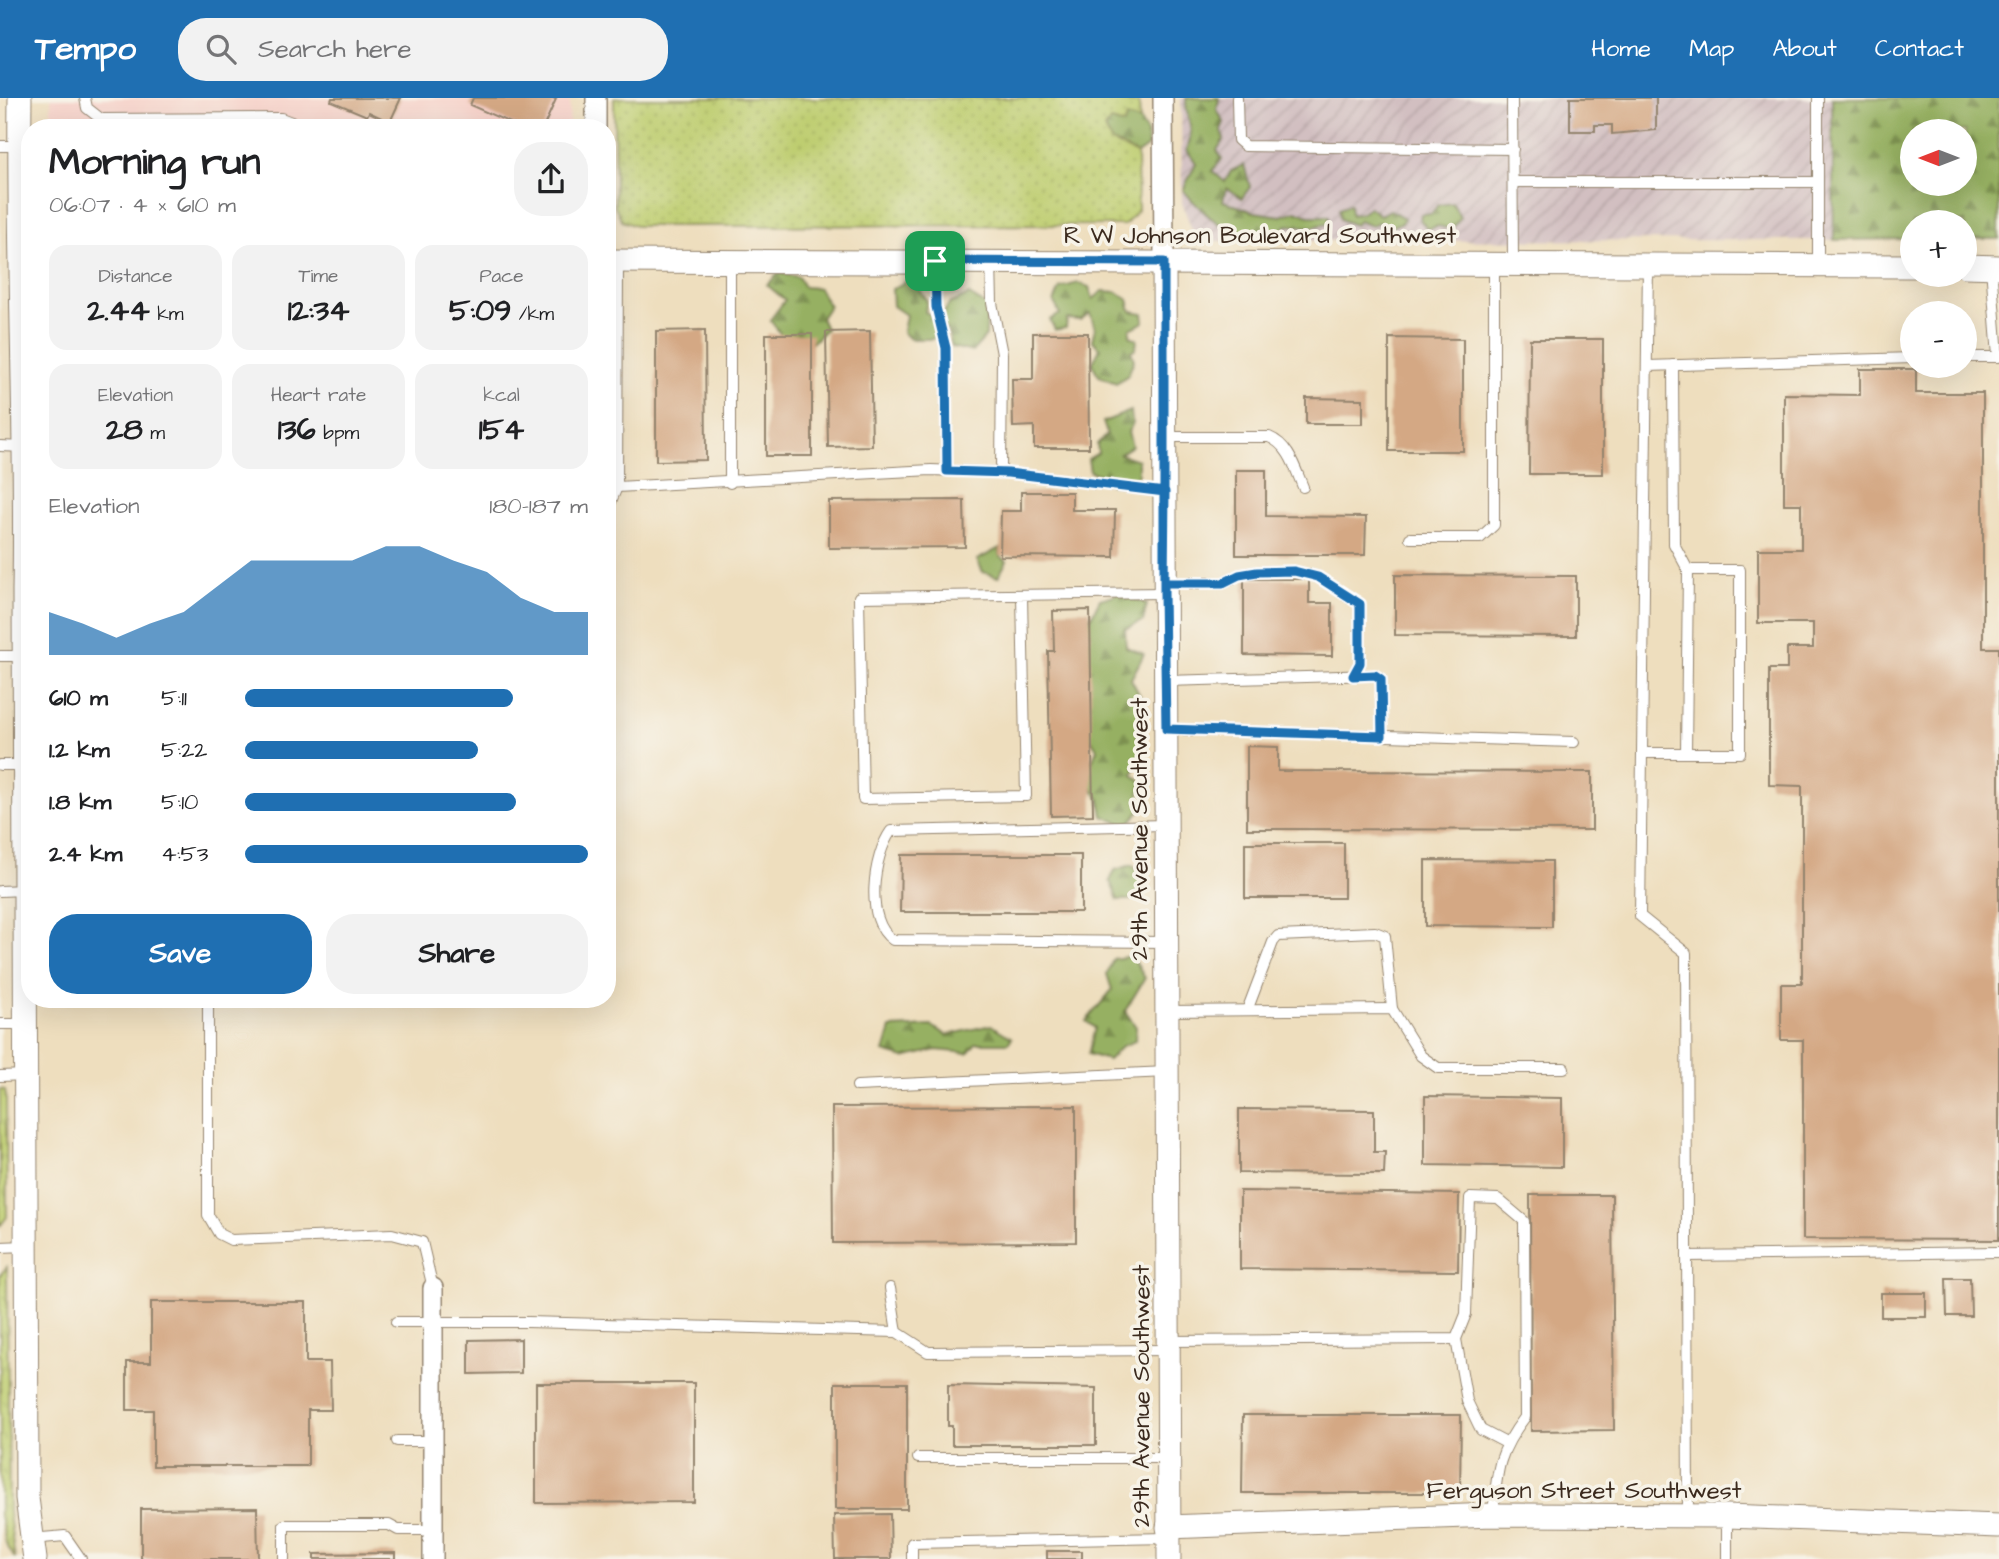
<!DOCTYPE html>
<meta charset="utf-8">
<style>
body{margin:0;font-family:"Architects Daughter",sans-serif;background:#f2f2f2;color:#202124;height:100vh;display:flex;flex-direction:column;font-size:26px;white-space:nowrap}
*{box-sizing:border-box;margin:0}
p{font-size:23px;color:#757577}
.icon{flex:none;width:38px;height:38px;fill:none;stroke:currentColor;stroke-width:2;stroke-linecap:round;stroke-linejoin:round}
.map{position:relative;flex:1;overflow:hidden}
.side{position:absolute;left:21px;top:21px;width:595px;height:889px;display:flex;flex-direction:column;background:#fff;border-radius:28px;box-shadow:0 7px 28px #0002}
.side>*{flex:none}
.needle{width:46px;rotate:270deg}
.controls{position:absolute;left:1900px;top:21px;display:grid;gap:14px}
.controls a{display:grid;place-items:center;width:77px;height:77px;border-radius:50%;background:#fff;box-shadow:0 7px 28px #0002;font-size:35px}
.pin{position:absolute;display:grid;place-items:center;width:60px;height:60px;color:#fff;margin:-30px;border-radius:14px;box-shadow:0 4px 10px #0006}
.round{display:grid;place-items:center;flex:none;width:74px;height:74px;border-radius:28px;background:#f2f2f2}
.overview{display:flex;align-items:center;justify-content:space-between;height:119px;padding:0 28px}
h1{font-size:38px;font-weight:700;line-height:52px}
.stats{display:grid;grid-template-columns:repeat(3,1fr);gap:10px;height:119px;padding:7px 28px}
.stats div{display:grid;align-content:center;border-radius:18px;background:#f2f2f2;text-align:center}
.stats b{font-size:30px;font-weight:700}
.stats small{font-size:19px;font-weight:400}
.stats p{font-size:19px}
.chart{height:196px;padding:14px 28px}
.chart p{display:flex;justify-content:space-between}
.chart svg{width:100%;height:126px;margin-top:7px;fill:#1f6fb2;opacity:.7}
.button{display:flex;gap:14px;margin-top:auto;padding:14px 28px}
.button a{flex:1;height:80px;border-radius:28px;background:#1f6fb2;color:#fff;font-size:28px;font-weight:700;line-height:80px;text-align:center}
.button a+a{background:#f2f2f2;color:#202124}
ul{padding:0 28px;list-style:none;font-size:23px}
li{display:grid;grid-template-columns:112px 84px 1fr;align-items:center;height:52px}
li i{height:18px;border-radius:9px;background:#1f6fb2}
header{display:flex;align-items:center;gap:42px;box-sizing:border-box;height:98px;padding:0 35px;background:#1f6fb2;color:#fff}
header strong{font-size:33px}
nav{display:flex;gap:38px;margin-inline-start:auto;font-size:24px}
.search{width:490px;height:63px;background:#f2f2f2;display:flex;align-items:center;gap:18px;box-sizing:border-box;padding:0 24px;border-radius:28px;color:#757577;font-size:26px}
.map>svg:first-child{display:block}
</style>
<header>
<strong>Tempo</strong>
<div class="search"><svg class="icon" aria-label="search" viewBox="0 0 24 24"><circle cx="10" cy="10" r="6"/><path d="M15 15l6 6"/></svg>Search here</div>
<nav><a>Home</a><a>Map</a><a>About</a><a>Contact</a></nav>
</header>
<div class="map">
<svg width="1999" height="1461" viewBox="0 0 1999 1461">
<defs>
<pattern id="industrial-furrows" width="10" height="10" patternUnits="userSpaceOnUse" patternTransform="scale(1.75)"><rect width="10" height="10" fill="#d2bfc1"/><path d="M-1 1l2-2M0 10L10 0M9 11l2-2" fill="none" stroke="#b5a4a5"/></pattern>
<pattern id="grass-tufts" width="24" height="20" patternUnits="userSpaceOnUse" patternTransform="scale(1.75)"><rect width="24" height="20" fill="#becd6f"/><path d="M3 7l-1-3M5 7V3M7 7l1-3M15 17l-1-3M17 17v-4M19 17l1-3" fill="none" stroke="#a4b060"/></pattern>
<pattern id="forest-firs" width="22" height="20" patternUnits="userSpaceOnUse" patternTransform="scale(1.75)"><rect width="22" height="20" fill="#96b062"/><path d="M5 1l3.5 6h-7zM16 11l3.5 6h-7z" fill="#7c8f50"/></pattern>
<pattern id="garden-dots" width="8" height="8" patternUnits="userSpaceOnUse" patternTransform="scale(1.75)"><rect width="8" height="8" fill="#becd6f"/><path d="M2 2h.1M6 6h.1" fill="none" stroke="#a4b060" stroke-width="1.8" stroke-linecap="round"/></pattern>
</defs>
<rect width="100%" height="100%" fill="#f7f3e8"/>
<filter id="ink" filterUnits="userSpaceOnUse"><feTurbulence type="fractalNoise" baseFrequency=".0143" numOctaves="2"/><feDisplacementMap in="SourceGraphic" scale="14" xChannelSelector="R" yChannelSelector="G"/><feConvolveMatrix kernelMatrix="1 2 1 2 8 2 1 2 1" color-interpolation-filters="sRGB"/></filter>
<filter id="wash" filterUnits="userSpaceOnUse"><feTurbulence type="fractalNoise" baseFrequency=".00686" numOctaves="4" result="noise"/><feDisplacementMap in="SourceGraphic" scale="28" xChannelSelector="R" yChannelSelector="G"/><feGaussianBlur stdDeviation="1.57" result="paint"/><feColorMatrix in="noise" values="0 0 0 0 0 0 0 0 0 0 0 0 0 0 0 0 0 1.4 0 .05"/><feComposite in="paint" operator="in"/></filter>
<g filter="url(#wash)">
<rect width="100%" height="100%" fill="#eedebe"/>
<path fill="#f7d1c9" d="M51,0H570L569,30H51Z"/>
<path fill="url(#industrial-furrows)" d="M1181,0H1832L1834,142L1209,143L1192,132L1182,105Z"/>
<g fill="url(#grass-tufts)" stroke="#7c7c46" stroke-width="2">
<path d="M0,991L5,992L6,1001L7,1119L0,1128Z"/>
<path d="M7,1169L9,1416L15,1461L6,1446L0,1417V1177Z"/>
</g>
<g fill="url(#forest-firs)" stroke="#686d40" stroke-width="2" fill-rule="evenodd">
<path d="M1186,0H1219L1217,12L1224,24L1221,32L1224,41L1217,52L1222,61L1212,73L1225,84L1231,73L1244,67L1250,89L1242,100L1226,90L1223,103L1254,114L1281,118L1296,113L1309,118H1329V125L1312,129L1287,127L1276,136C1263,132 1255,133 1242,133C1218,132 1198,109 1183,92L1196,65L1187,52C1196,25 1185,23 1186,0Z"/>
<path d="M1832,0H1999V141H1965V124H1913V141L1834,142ZM1913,33H1965V86H1913Z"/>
<path d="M1127,19L1140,23L1147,35L1148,48L1137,56L1111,44L1105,29L1111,23Z"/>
<path d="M1453,105L1460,120L1452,131L1438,128L1428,131L1420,122L1421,116H1431L1438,107Z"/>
<path d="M1350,106L1351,117L1362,115L1369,109L1380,117L1390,112L1404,120L1403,124L1390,129L1378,124L1371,128L1359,123L1355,127L1340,121L1339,111Z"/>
<path d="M779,175L798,179L804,189L819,190L829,208L821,220L826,231L812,245L786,243L770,222L785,202L767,187Z"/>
<path d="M912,180L927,203L925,214L936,219L939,223L949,206L969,197L987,208L986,238L972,254L952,249L947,231L932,241H910L903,234L906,217L893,208L892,191Z"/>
<path d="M1078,185L1089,189L1093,201L1103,193L1117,194L1128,201L1131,213L1143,215L1144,224L1130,231V238L1137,241L1136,250L1131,253L1134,262L1128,277L1116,285L1099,278L1092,266L1100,250L1092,242L1095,230L1090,215L1080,222L1067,221L1066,230L1055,232L1050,222L1060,216L1054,204L1060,190Z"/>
<path d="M1131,313L1132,327L1128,334L1132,348L1120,356L1138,362V377L1128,384V388L1103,384L1099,376L1090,374L1088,361L1098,355L1097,346L1107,336L1103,324Z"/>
<path d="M1000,450V458L1007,463L998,479L983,474L977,462Z"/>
<path d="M1121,495L1147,506L1143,523L1125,531L1126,549L1144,556L1131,581L1144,605L1136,632L1141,652L1133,677L1143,684L1139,696L1144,708L1127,728L1103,718L1100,702L1085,681L1097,651L1081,625L1086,529L1100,501Z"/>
<path d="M1132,767L1145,781L1132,802H1118L1110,783L1115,772Z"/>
<path d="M1132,858L1145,880L1125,913L1136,929L1135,943L1122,948L1108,962L1088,956L1095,930L1086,923L1112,892L1107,876L1113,861Z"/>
<path d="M991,927L1012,940L1008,945H976L968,955L936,952L904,960L884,954L891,930L932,928L947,937Z"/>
</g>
<path fill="url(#garden-dots)" stroke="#7c7c46" stroke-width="2" d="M614,0H1124L1129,5H1139L1140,23L1127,19L1124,27L1111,23L1105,30L1111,44L1137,56L1138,112L1125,127L636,128L622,123L615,108Z"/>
<g id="blocks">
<g fill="#d4a884">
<path d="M332,0H401L390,24L369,14L367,18L331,3Z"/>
<path d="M473,0H553L556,1L543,30H522L470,7Z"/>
<path d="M1570,0H1656V32L1612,36V27H1595V33H1570Z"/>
<path d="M705,232L706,362L656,363V233Z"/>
<path d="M870,233L872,348L828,349L826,234Z"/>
<path d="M1033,235H1088L1089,350H1034V328L1013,329L1012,281H1033Z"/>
<rect x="766" y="236" width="46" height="122"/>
<path d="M1389,240L1463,241V353H1389Z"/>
<path d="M1530,241H1603V376H1529Z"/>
<path d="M1860,271H1916V295H1983V550H1999V1142L1803,1141V942H1781V886H1802V688L1769,687V571H1787V550H1813V525H1758V451H1801V406H1784V296L1860,297Z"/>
<path d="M1306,300L1363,301V326H1306Z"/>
<path d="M1236,372H1266V418L1366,419L1365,457H1236Z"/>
<path d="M1021,394H1072V412H1115L1114,459L1000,458L1001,413H1021Z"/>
<path d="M964,402L965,449L829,450V403Z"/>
<path d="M1395,477L1576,478V538L1395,537Z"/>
<path d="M1244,481H1309V505H1332V558L1244,557Z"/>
<path d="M1090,512L1093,717L1051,718L1048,553H1054L1053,513Z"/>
<path d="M1247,648L1278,649V673L1592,674V732L1247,731Z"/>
<rect x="1245" y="745" width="99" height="55"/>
<path d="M901,757H1081V814H900Z"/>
<path d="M1425,762L1552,763V829L1425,828Z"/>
<path d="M1425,998L1562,1000V1069L1425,1067Z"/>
<path d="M1076,1008V1144L833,1145L832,1009Z"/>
<path d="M1239,1011L1374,1012V1054H1385L1384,1076L1239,1075Z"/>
<path d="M1240,1093L1459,1096L1458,1173L1240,1171Z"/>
<path d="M1530,1097H1612L1614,1332L1531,1333Z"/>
<path d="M1946,1180H1970L1971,1218H1947Z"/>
<rect x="1881" y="1195" width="45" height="24"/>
<path d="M151,1204H306V1264H330L331,1312H308V1368H153V1312H127V1264H151Z"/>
<path d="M521,1241V1275L469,1276V1242Z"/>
<path d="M536,1285H694V1404L536,1405Z"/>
<rect x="835" y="1285" width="72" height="126"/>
<path d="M948,1287L1096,1290V1347H952V1328H948Z"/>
<path d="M1243,1317H1461L1460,1395H1242Z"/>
<path d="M257,1410L258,1461H141V1411Z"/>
<path d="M890,1416L891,1461H835L834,1417Z"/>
<rect x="1047" y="1453" width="35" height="8"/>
<path d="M395,1455V1461H314V1456Z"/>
</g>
</g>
</g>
<g filter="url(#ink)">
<use href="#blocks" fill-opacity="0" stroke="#94846e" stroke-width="2"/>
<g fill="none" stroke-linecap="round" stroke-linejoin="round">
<g stroke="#94846e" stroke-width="12">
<g id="service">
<path d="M85,0L87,10L101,21L281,20L307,30"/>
<path d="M1237,0L1238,42L1245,48L1513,51"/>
<path d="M1512,0L1513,165"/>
<path d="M1818,0V166"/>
<path d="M0,48H19"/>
<path d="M1513,84H1818"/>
<path d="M730,164V385"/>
<path d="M935,164L936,209L946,250L947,373"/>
<path d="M991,164L992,205L1002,256L1001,375"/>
<path d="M1648,166L1640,818L1686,855L1688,1417"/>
<path d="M1991,169L1998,258"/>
<path d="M1965,259H1999"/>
<path d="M1647,268L1913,260"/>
<path d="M1165,339H1269C1289,347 1295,370 1303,389"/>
<path d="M0,348L24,349"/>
<path d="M617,389L931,372L1008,375L1164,394"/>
<path d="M607,413L617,389L618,163"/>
<path d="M1410,440H1480L1494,427V166"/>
<path d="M1165,485H1223L1239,477L1257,474L1294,473L1318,479L1360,506V565L1353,578"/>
<path d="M1022,497L1026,698L863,701L859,499L1164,495"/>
<path d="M0,558H24"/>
<path d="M1166,583L1375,577L1381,581L1382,638"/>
<path d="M1166,631L1574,644"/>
<path d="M1642,655H1740V472H1688L1674,446L1673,267"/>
<path d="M1686,655L1688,472"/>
<path d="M0,667H24"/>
<path d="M1166,727L891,733C873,758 864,823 893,842L1166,844"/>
<path d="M0,793L25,792"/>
<path d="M208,901V1117L219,1136L231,1142L392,1136L422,1144L433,1190"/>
<path d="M1248,910L1273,844L1278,838L1375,834L1385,838L1392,911"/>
<path d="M1167,913L1392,911L1421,958L1438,970H1564"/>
<path d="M0,926H27"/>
<path d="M0,978L27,977"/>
<path d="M857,988L1167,974"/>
<path d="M0,1149L26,1148"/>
<path d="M1687,1158L1999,1154"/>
<path d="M890,1190L897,1234L928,1254L1167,1252"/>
<path d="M396,1224H528L897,1234"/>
<path d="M1456,1241L1467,1303L1481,1332L1506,1345"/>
<path d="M1168,1243L1456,1241L1466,1216L1470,1100L1498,1101L1524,1123L1525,1319C1497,1356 1497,1373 1493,1417"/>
<path d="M397,1343H433"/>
<path d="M918,1360H1167"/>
<path d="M1727,1418V1461"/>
<path d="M31,1441L65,1438L81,1461"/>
<path d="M284,1461V1427H389L398,1432H433"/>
<path d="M912,1461V1445L1168,1440"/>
</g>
</g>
<g stroke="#94846e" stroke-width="22">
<g id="minor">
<path d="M1163,0L1164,164"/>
<path d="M596,30V0"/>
<path d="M433,1190V1461"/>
</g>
</g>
<g stroke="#94846e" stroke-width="25">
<g id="tertiary">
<path d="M20,0C18,165 27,329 24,493L27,1400L35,1461"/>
<path d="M607,163L1913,168"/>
<path d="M1164,164L1169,1461"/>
<path d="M1965,168L1999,169"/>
<path d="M1168,1429L1493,1417L1727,1418L1999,1428"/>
</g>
</g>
<use href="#service" stroke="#fff" stroke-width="10"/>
<use href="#minor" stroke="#fff" stroke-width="19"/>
<use href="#tertiary" stroke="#fff" stroke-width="23"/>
</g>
</g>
<g fill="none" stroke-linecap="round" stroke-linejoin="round" filter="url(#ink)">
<g stroke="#fff" stroke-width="14">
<path id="route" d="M935,163L936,209L946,250L947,373L1008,375L1165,394L1164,485V495L1166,631L1382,638L1381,581L1375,577L1353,578L1360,565V506L1318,479L1294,473L1257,474L1239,477L1223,485H1164V164L935,163"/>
</g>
<use href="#route" stroke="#1f6fb2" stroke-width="9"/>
</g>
<g text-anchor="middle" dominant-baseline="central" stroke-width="7" stroke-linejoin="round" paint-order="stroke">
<g font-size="24" fill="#3b2a1e" stroke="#f7f3e8">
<text x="1260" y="138">R W Johnson Boulevard Southwest</text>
<text transform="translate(1140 731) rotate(-90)">29th Avenue Southwest</text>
<text transform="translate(1142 1298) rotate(-90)">29th Avenue Southwest</text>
<text x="1584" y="1393">Ferguson Street Southwest</text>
</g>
</g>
</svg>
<div class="controls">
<a><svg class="needle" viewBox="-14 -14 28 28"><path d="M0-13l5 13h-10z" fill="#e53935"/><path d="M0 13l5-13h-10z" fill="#757577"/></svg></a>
<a>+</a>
<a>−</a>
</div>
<div class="pin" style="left:935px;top:163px;background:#1e9e55"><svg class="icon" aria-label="arrive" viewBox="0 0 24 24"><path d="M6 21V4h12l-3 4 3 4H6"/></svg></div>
<section class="side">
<div class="overview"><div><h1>Morning run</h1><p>06:07 · 4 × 610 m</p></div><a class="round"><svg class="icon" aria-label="share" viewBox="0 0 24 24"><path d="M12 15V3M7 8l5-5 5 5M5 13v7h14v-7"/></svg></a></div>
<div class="stats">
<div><p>Distance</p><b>2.44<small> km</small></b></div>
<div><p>Time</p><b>12:34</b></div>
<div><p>Pace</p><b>5:09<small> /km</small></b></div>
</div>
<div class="stats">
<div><p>Elevation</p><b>28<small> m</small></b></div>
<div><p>Heart rate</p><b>136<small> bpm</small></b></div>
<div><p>kcal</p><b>154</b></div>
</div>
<div class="chart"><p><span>Elevation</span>180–187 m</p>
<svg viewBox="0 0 160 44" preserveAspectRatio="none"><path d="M0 44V29L10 33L20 38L30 33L40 29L50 20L60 11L70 11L80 11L90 11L100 6L110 6L120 11L130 15L140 24L150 29L160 29V44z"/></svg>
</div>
<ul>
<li><b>610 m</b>5:11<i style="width:78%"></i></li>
<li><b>1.2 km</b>5:22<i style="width:68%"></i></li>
<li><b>1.8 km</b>5:10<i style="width:79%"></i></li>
<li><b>2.4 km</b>4:53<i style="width:100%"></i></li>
</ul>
<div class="button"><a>Save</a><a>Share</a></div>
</section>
</div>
